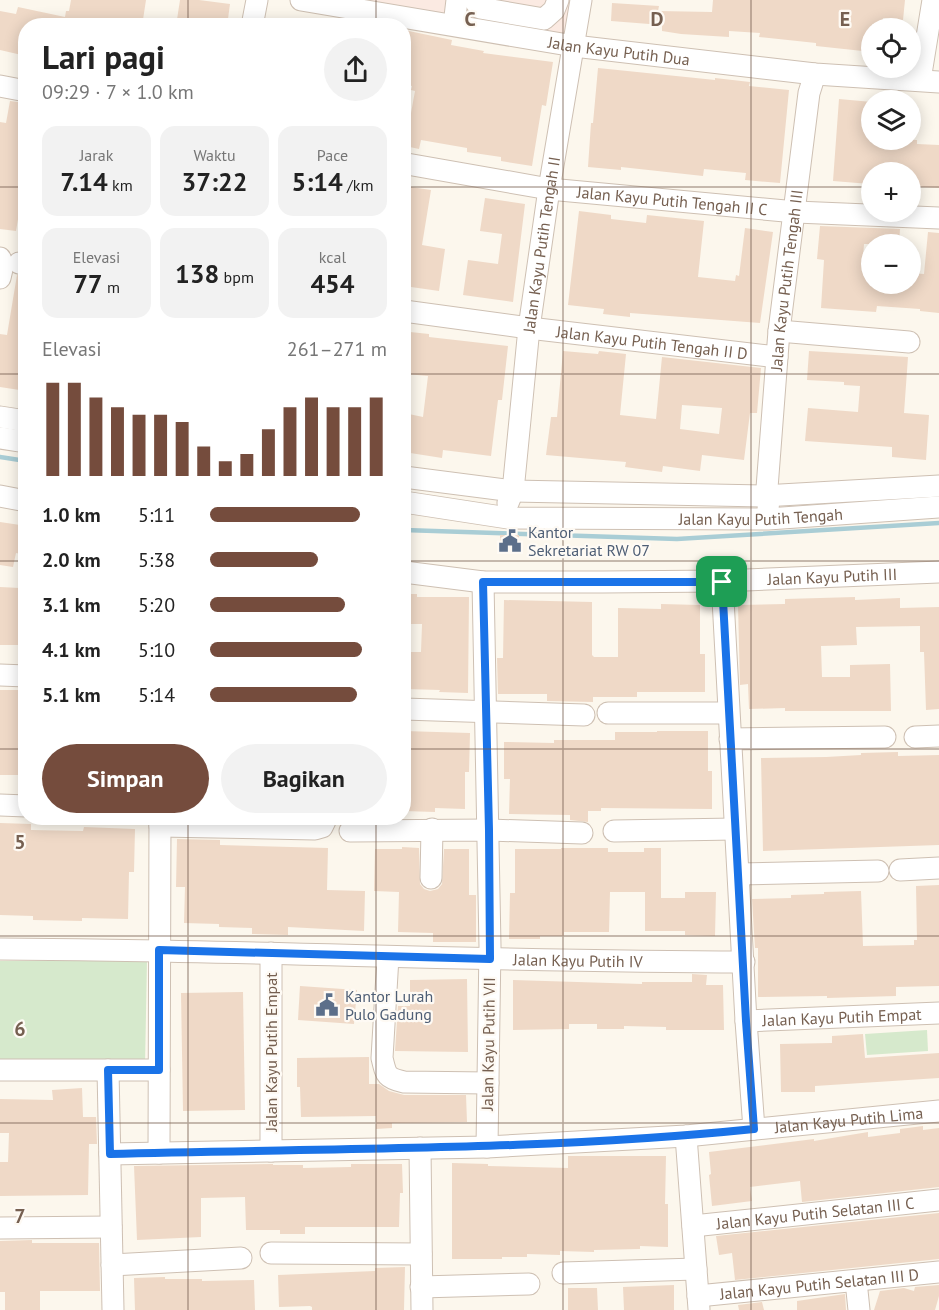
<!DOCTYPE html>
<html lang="id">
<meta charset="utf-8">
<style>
body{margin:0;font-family:"PT Sans",sans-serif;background:#f2f2f2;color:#222;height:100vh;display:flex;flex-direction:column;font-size:22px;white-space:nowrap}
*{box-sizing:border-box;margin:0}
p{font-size:20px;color:#767676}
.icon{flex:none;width:33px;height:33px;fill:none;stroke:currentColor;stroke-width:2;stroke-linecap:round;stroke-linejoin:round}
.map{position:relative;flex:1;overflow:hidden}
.panel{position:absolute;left:18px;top:18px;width:393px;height:807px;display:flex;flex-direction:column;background:#fff;border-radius:24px;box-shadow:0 3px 15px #0003}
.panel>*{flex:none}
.controls{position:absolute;left:861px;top:18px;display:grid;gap:12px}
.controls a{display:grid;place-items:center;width:60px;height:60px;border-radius:50%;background:#fff;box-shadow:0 3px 15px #0003;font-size:30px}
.pin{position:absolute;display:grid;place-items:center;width:51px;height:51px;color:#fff;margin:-26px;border-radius:12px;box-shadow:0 3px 9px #0006}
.round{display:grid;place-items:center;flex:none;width:63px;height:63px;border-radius:32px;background:#f2f2f2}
.summary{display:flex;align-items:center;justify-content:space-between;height:102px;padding:0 24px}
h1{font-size:33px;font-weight:700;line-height:45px}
.metrics{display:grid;grid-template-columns:repeat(3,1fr);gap:9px;height:102px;padding:6px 24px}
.metrics div{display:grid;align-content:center;border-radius:15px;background:#f2f2f2;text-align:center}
.metrics b{font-size:26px;font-weight:700}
.metrics small{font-size:16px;font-weight:400}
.metrics p{font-size:16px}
.chart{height:168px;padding:12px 24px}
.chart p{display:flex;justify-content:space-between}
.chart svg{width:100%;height:108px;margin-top:6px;stroke:#754c3d;stroke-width:6}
.cta{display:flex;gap:12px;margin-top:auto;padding:12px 24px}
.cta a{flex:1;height:69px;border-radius:36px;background:#754c3d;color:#fff;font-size:24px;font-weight:700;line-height:69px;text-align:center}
.cta a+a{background:#f2f2f2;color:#222}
ul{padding:0 24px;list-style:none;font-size:20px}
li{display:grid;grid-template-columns:96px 72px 1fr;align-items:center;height:45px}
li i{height:15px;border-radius:8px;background:#754c3d}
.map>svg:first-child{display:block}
</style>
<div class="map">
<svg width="939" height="1310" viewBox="0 0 939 1310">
<rect width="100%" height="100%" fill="#fcf7ed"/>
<path fill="#fbeae2" d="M339,0H571L563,37Z"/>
<g fill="#d6e9cc">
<path d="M0,961H147L145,1066L0,1071Z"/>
<path d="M927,1030L928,1051L867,1055L865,1034Z"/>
</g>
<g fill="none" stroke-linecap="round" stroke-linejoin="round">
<g stroke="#a9cdd5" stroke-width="4.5">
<path d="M0,457L26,461"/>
<path d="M404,530L677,539L939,523"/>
</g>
</g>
<g fill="#efd9c7" fill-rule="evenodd">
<path d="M71,0H146L142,26H26V56L0,50V11L16,14L18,7L65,17L66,11H69Z"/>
<path d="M180,0H199L230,4L227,26H176Z"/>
<path d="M713,0H905L903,20L883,18L882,25L872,24V52L816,46V43L759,37L760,33L729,31V37L681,34L662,31V25L611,21L612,3L659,6L658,11L712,12Z"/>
<path d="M404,30L452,40L451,45L484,51L483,53L553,62L546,106L542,105L532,166L501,161V157L467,152V148L421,140L419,149L405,146L415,91L411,90L412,86L404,84Z"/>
<path d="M598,68L715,80V78L750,82L749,86L789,90L780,183L745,180L746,173L704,169L703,176L621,167V170L588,167L591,123H593Z"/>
<path d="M839,99L872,102V140H917V144L939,145V188L910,186V172H871L870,184L833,181Z"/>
<path d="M10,101L26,103V141L22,165L26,166V172L16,231L0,229V122L6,123Z"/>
<path d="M404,186L431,190L422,245L445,249L439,291L404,286Z"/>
<path d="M485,198L525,204L513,302L463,295L468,260L498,264L502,234L480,231Z"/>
<path d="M579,211L611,215V219L646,223L647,215L704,221L698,277L735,281L736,275L739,276L745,228L773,232L760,323L630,313V317L603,314L604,309L568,305Z"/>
<path d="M820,226L900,229L899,244H864L862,270L872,271V284H910V273L924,274L928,232L939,233V313L920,311V309L877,306L876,312L821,308L824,260L817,259Z"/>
<path d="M17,275L26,277V391L0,387V334L7,335Z"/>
<path d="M410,332L429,334V337L508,346L502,400H498L491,456L443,450L442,458L404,452V413L423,417L428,376L406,374Z"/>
<path d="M563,351L598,354L599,351L626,354L620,415L656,419L662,357L761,368L757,413H750L744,460L702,455L700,471L663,466L662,472L625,467L626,462L546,455L551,417H557ZM682,405L722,408L719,434L680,429Z"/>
<path d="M809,351L908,357L904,413L929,415L926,460L892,457V447L805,441L808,408L858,412L860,386L844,385V382L807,380Z"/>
<path d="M0,522L20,525V527L26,528V555L16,553L13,567L0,565Z"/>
<rect x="500" y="535" width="19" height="12"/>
<path d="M0,587L20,588L19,614H26V645H0Z"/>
<path d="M404,594H417V597H469L468,693L439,692L440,690L405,689V652H421L422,624H404Z"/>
<path d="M855,597V600L900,598V608L939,607V709L926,710L924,652H920V626L856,627L857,645L821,646L822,677H850V665L890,664L891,711H785V708L749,709L748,684L740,685L738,605L785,604V599Z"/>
<path d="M504,600L592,602V655L594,657H618V608L661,609V604L700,605V654H705V692H637V697H593V702L547,701V694H498L497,658H503Z"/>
<path d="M0,690H26V734H19V775H0Z"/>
<path d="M404,731L470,733L469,772H465V809L435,808V812L404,811Z"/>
<path d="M657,731H708V771H712V809L601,808V811H588V822L570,820V815L509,814L510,779H504V742L554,743V740H615V732H657Z"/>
<path d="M898,752V756L939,755V845L763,851L761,758L826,757L861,755V753Z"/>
<path d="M0,823L31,824V830L83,831L84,827L135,829L134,872H129L128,919L82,918V921L33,920V916L0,915Z"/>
<path d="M177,839L220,840V845L328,848L327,890L365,891L364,931L288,927V935L252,934V928L219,927V924L184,923L185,887H176Z"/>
<path d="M402,847L419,848L420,884L424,889L430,891L438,889L442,884L444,849H469V895H476V942H433V933L398,932L399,892L374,891L375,849H402Z"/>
<path d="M561,848H608V852H644V848H661V898H685V892H716L715,936L685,935V931H645V892H610L609,932H564V936H540V939H509L510,893H515V849H561Z"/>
<path d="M939,885V986L896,987V996L827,998V996L758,997V948H755L752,899L791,898V895L824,894V892L861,891L863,946L914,945V940H917L916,886Z"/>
<path d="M692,974L707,975L706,985H723L724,1030H666V1027L624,1026V1029H597V1024H569V1029L513,1030V980L642,984V982H692Z"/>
<path d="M467,979L468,1052L395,1051L398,1006H410V980Z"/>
<path d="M300,986L357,990L354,1024L298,1020Z"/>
<path d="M243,992L245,1110L183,1111L181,993Z"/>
<path d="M863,1034L865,1058L939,1053V1078L815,1086V1092H781L780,1044L832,1043V1036Z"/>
<path d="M369,1057V1084H379L389,1091L404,1095H466L467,1122L392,1123V1128L376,1129V1116L301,1117L300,1087H297V1058Z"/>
<path d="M82,1088L83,1117H96L97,1144H89L88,1195L0,1196V1162H8L9,1133H0V1099L53,1100L52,1090Z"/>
<path d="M923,1126V1130L939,1128V1187L802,1202L800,1181L750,1187L752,1201L712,1206L709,1175L711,1174L709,1152L814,1139V1141L868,1132V1137L900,1133V1129Z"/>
<path d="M568,1156H666L665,1204H668V1247L640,1246V1249L594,1250V1252L560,1251V1255L527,1254V1257H502V1259H452V1163L488,1164V1166L568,1168Z"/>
<path d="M273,1164V1165H303V1168L351,1167V1164H402L403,1193H400L399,1227H305V1234H280V1230H246L245,1197L201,1198V1237L137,1240L134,1166Z"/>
<path d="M939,1213V1259L735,1280L732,1253L719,1255L716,1236Z"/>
<path d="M32,1240V1243H99L100,1291H40V1310H5V1292H0V1241Z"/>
<path d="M405,1267L404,1310H312V1307L310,1306L279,1307L278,1275L375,1271V1268Z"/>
<path d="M165,1277V1279H202V1281L254,1280L255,1310H135L134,1278Z"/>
<path d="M674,1285V1310H624L623,1287Z"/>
<path d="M939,1285V1296L935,1310H874L880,1291L904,1288L914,1291L915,1287Z"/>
<path d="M568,1288H597L598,1310H568Z"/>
<path d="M845,1294L846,1310H797V1301Z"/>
<path d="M762,1302L764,1310H739L738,1305Z"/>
</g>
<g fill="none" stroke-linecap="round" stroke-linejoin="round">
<g stroke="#cec0b3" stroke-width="23">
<g id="minor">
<path id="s1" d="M301,0L574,46L815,74L939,82"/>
<path d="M474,0L480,8L544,19L554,10L558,0"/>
<path d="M454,25L457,0"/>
<path d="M252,26L257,0"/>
<path d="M920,80L933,0"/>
<path d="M0,86L26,91"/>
<path id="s2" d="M407,164L549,189L796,212L939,218"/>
<path d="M0,258L3,265L0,278"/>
<path d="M19,263L26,264"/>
<path id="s3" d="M404,311L529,328L777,357"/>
<path d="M779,331L909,342"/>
<path d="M0,417L26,421"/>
<path d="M0,438L26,442"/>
<path d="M404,477L513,491L763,496L939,486"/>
<path d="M0,496L26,501"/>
<path id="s4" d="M404,502L508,518L768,519L939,507"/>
<path id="s5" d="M508,503L513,491L529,328L549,189L581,0"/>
<path id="s6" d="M768,510L769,496L767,488L779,331L809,93L815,74"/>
<path id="s7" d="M404,572L483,582H603L722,581L939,572"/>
<path d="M722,581L746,1021L754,1129"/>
<path d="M483,582L490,946L487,1147"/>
<path d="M0,675L26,676"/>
<path d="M404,709L584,715"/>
<path d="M608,713H728"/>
<path d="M915,737L939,736"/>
<path d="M730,739L885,737"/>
<path d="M0,805L26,806"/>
<path d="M160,826L315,829L322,827L325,821"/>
<path d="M350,831L489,830L582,833"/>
<path d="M614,831L735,829"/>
<path d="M900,870L939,868"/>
<path d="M739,874L878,871"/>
<path d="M431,878L432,829"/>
<path id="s8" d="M0,949C248,950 496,962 744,962"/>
<path d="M271,953V1151"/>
<path d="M388,957L382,1058C386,1075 386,1078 404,1082L488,1083"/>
<path id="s9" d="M746,1021L939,1013"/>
<path d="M0,1070H159"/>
<path d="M108,1070L113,1310"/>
<path d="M686,1136L699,1309"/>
<path d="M420,1148L422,1310"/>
<path d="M159,1153L160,818"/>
<path id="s10" d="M110,1154L487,1147L686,1136L939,1111"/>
<path id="s11" d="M693,1226L939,1200"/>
<path d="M0,1228L111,1227"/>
<path d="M271,1253L421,1254"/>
<path d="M112,1265L241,1258"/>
<path d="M563,1273L696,1269"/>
<path d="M856,1281L859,1310"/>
<path d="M421,1287L529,1284"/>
<path id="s12" d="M698,1296L939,1272"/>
</g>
</g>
<use href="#minor" stroke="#fff" stroke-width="21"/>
</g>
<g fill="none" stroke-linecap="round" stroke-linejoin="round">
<g stroke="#fff" stroke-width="12">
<path id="route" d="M483,582H722L746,1021L754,1129C540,1151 325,1148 110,1154L108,1070H159V950L490,959L489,830Z"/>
</g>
<use href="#route" stroke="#1a73e8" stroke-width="8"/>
</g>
<path fill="none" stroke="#766051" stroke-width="1.5" stroke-opacity="0.55" d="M188,0V26M376,0V26M563,0V1310M751,0V1310M0,187H26M404,187H872M910,187H939M0,374H26M404,374H939M0,561H26M404,561H939M0,749H26M404,749H939M188,818V1310M376,818V1310M0,936H939M0,1123H939"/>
<defs>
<g id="civic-bare" transform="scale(1.8)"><path d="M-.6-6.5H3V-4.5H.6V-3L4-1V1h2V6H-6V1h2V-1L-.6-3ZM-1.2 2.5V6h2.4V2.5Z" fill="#5c6f8a" stroke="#fefaf4" stroke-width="2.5" paint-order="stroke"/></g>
</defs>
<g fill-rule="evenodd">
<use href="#civic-bare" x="510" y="541"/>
<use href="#civic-bare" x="327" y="1005"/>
</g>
<g text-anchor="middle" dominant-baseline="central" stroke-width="4.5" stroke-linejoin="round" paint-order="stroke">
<g font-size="16" fill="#766051" stroke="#fefaf4">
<text stroke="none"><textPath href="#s1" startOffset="322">Jalan Kayu Putih Dua</textPath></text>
<text stroke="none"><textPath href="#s2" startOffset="268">Jalan Kayu Putih Tengah II C</textPath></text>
<text stroke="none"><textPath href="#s5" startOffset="261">Jalan Kayu Putih Tengah II</textPath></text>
<text stroke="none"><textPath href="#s6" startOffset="231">Jalan Kayu Putih Tengah III</textPath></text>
<text stroke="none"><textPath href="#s3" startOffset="250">Jalan Kayu Putih Tengah II D</textPath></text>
<text stroke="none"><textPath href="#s4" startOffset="358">Jalan Kayu Putih Tengah</textPath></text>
<text stroke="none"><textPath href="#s7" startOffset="429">Jalan Kayu Putih III</textPath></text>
<text stroke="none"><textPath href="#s8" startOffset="578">Jalan Kayu Putih IV</textPath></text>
<text stroke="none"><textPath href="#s9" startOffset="96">Jalan Kayu Putih Empat</textPath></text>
<text transform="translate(488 1044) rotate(-89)">Jalan Kayu Putih VII</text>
<text transform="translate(271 1052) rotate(-90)">Jalan Kayu Putih Empat</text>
<text stroke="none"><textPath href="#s10" startOffset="740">Jalan Kayu Putih Lima</textPath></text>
<text stroke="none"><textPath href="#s11" startOffset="123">Jalan Kayu Putih Selatan III C</textPath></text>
<text stroke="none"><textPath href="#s12" startOffset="122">Jalan Kayu Putih Selatan III D</textPath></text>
</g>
<g font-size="16" fill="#4e5e75" stroke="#fefaf4" text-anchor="start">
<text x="528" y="532">Kantor<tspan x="528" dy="18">Sekretariat RW 07</tspan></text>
<text x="345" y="996">Kantor Lurah<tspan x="345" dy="18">Pulo Gadung</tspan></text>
</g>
</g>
<g font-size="20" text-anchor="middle" font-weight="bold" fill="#766051" stroke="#fefaf4" stroke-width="4.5" stroke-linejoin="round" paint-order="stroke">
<text x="470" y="26">C</text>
<text x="657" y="26">D</text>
<text x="845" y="26">E</text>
<text x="20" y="849">5</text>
<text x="20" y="1036">6</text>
<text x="20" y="1223">7</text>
</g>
</svg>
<div class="controls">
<a><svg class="icon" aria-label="locate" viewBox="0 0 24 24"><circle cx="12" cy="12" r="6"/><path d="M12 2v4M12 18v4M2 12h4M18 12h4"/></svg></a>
<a><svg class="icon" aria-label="layers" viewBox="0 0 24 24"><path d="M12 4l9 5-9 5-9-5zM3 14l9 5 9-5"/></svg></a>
<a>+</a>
<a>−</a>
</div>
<div class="pin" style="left:722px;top:582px;background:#1e9e55"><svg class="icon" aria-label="arrive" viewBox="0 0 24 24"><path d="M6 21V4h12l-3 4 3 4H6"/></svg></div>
<section class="panel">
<div class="summary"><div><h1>Lari pagi</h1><p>09:29 · 7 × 1.0 km</p></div><a class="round"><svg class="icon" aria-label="share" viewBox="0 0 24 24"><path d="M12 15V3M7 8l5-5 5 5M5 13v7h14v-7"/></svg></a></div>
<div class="metrics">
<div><p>Jarak</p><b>7.14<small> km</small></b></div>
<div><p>Waktu</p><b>37:22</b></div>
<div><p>Pace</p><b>5:14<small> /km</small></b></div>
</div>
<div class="metrics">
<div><p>Elevasi</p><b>77<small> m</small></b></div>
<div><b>138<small> bpm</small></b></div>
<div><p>kcal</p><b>454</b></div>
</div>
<div class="chart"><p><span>Elevasi</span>261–271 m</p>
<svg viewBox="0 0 160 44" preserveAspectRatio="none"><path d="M5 44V6M15 44V6M25 44V12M35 44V16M45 44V19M55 44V19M65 44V22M75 44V32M85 44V38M95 44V35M105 44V25M115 44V16M125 44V12M135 44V16M145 44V16M155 44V12"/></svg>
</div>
<ul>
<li><b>1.0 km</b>5:11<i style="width:85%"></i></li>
<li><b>2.0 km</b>5:38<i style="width:61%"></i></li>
<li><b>3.1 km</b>5:20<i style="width:76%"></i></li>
<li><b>4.1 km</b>5:10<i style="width:86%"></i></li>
<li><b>5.1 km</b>5:14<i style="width:83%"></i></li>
</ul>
<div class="cta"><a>Simpan</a><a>Bagikan</a></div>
</section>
</div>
